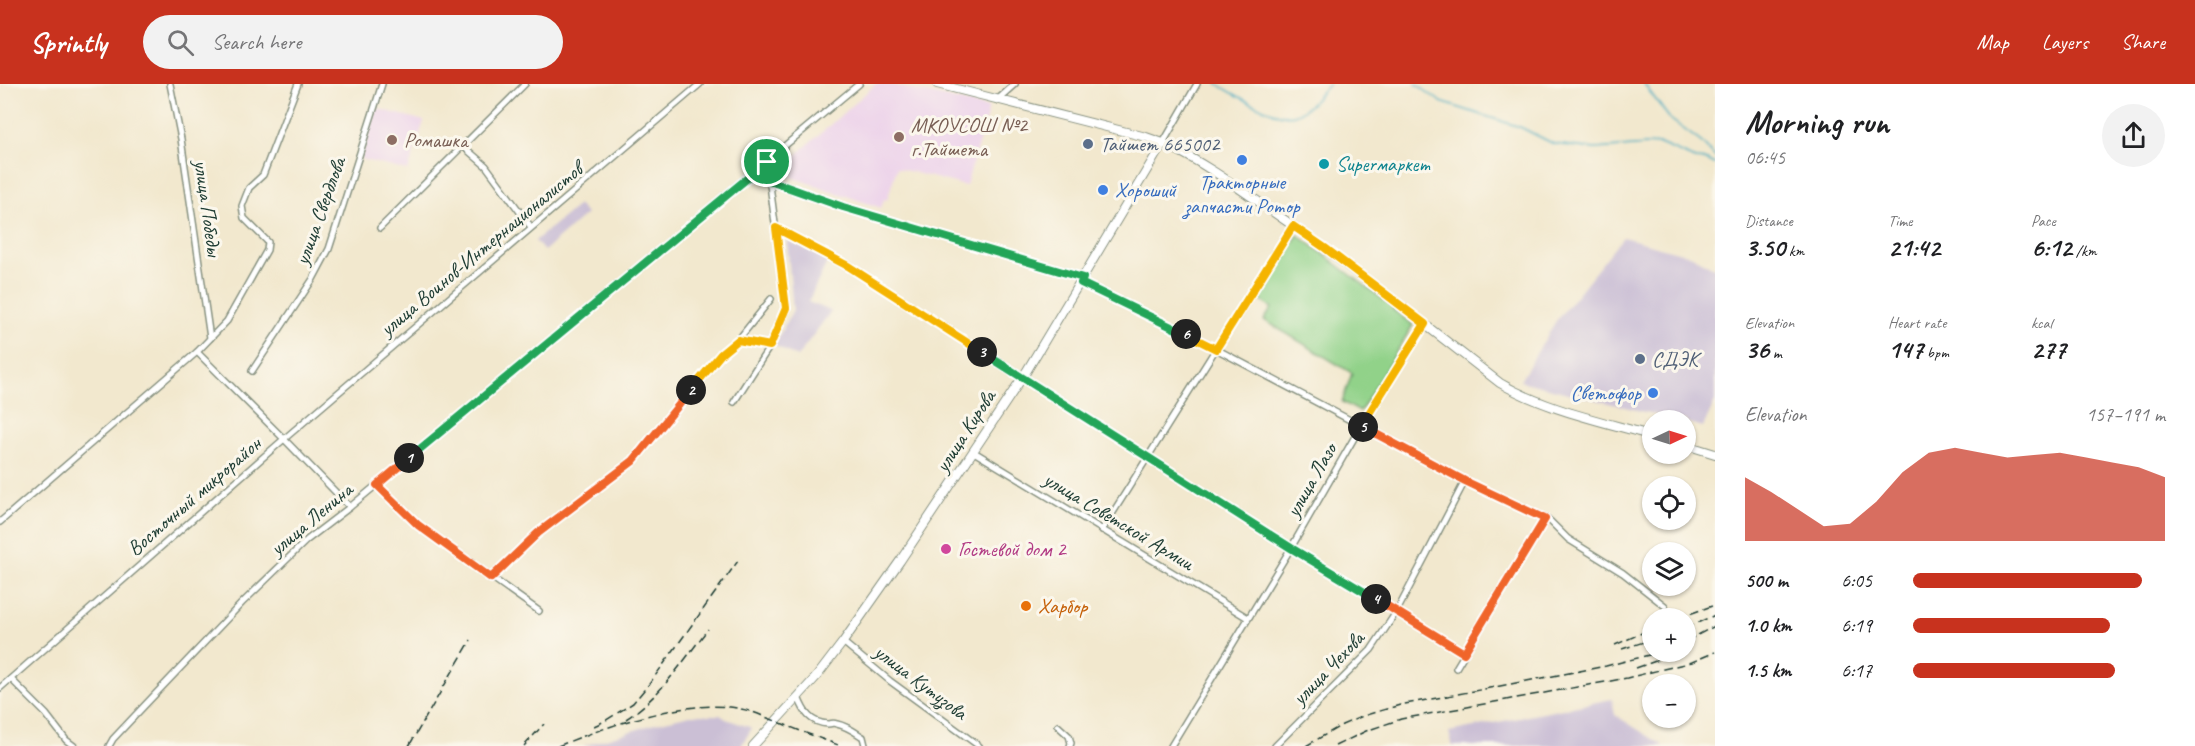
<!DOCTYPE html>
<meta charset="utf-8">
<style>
body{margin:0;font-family:Caveat,sans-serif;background:#f2f2f2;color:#202124;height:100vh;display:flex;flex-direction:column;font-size:22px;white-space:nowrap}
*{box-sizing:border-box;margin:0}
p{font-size:20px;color:#757577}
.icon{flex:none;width:33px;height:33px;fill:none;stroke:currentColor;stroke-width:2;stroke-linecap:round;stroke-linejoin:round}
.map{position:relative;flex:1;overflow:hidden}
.panel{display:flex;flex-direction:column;background:#fff;width:480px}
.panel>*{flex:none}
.needle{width:39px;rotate:86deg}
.tools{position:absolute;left:1642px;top:326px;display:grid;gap:12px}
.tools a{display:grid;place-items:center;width:54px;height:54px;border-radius:50%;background:#fff;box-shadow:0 2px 4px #0004;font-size:30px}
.pin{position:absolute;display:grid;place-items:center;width:51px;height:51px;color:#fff;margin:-26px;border:3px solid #fff;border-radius:50%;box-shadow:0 2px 6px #0007}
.km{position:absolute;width:30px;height:30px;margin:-15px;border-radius:50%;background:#222;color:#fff;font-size:16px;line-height:30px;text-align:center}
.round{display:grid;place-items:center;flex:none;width:63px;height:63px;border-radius:32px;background:#f2f2f2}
.summary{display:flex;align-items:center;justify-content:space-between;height:102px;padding:0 30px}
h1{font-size:33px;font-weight:600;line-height:45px}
.figures{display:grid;grid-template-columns:repeat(3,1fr);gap:9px;height:102px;padding:6px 30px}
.figures div{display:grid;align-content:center}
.figures b{font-size:26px;font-weight:600}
.figures small{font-size:16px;font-weight:400}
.figures p{font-size:16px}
.chart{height:168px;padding:12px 30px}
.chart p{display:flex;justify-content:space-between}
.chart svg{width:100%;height:108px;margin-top:6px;fill:#c8321e;opacity:.7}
ul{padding:0 30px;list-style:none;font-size:20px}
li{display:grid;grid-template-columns:96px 72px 1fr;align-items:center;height:45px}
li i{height:15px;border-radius:8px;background:#c8321e}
header{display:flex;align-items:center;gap:36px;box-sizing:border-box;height:84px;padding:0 30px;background:#c8321e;color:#fff}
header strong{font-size:28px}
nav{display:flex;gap:33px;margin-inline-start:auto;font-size:21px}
.search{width:420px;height:54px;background:#f2f2f2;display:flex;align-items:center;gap:15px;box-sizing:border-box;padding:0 21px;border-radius:33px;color:#757577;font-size:22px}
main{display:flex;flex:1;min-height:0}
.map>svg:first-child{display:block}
</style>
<header>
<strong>Sprintly</strong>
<div class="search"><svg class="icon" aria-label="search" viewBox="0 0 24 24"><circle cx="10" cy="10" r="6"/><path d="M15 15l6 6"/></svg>Search here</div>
<nav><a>Map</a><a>Layers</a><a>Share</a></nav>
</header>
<main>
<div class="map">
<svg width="1715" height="662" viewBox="0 0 1715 662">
<rect width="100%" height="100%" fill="#fbf7ec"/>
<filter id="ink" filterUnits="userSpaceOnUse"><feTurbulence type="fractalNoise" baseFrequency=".0167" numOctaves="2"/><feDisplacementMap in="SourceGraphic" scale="12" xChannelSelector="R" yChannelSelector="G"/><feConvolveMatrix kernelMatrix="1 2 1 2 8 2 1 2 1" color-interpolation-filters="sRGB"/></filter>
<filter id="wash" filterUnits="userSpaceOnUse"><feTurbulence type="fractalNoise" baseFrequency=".008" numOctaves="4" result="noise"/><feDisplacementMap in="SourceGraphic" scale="24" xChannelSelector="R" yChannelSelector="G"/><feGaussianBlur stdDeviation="1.35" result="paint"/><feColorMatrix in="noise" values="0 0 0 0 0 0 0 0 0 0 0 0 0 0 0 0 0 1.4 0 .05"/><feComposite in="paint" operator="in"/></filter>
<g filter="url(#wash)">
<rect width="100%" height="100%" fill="#f2e8ce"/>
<g fill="#ecd1ea">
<path d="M876,0H889L989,24L966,102L897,84L887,116L884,115L881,124L788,92L784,82Z"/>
<path d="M376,24L424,37L408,87L361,75Z"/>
</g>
<g fill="#cbbfd5">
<path d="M578,121L586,130L544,167L535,157Z"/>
<path d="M1623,153L1692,172L1715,185V317L1703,343L1686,338V336H1677L1520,297L1556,237Z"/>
<path d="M787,156L828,176L808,218L831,227L797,273L774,261L793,226Z"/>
<path d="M1612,615L1615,631L1664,662H1452L1449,648Z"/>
<path d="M690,631H720L726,635L752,644L741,662H583L661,638Z"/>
</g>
<path fill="#91d289" stroke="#58885e" stroke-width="1.5" d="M1298,151L1393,223L1392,225L1413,241L1360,328L1342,318L1352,289L1264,236L1272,224L1259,215L1257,211Z"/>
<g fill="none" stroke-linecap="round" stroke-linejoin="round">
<g stroke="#41aac1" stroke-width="1.5">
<path d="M1217,0C1232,9 1276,36 1294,31C1307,27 1320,10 1329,0"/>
<path d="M1416,0L1441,18L1520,43L1554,60L1595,65L1660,60L1695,75L1707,76L1715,80"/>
<path d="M1644,0L1670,35L1701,58L1715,73"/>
</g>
</g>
</g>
<g filter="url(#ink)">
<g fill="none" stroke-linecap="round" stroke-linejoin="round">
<g stroke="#889281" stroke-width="8">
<g id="minor">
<path d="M170,0L181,55L210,254"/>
<path d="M997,16L1015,0"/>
<path d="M1163,59L1197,0"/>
<path d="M464,63L486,82L531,143"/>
<path d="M770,97L843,123L1083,194"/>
<path d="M380,144L525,0"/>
<path d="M776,144L848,182L1291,464L1464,569"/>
<path d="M1081,199L1216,265L1465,397L1550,437L1568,455L1623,489L1665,522"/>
<path d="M738,256L770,262"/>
<path d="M197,268L227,237L267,166L268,158L244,134L242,122L249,104L263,91L298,0"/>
<path d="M252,287L313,195L329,165L382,0"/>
<path d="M734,318L770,262L786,224L767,78"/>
<path d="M974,368L1248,534"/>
<path d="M377,401L418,441L539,527"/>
<path d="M350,423L284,355L700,0"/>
<path d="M0,438L197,268L284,355L0,604"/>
<path d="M1102,446L1293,142"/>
<path d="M491,494L538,449L633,377L721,270L738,256L771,215"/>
<path d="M843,558L890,597L979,662"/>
<path d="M1456,584L1545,435"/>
<path d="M11,595L46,630L66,656L74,662"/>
<path d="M798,613C804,628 810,639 828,640C833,640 832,638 837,640C847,642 855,648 863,653L865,661"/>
<path d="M1058,642L1069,652L1071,659L1070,662"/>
<path d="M109,662L113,655L145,621L242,519L307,456L350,423L859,0"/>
<path d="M1171,662L1291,464L1361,342L1425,240"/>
<path d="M1275,662L1371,566L1397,527L1465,397"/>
</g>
</g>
<g stroke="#889281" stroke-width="10">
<g id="secondary">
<path d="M1163,59C1211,82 1252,114 1295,143C1365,193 1432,246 1500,299C1546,326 1602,337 1653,352"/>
<path d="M1686,361L1715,370"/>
</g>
</g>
<g stroke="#889281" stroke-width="10">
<path id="primary" d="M753,662L817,592L843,558L900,477L1026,288L1163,59L1146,53L937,0"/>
</g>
<use href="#minor" stroke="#fff" stroke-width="5"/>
<use href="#secondary" stroke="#fff" stroke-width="8"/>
<use href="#primary" stroke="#fff" stroke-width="8"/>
<g stroke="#1f3d34" stroke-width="1.5" stroke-dasharray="9 4.5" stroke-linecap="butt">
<path d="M1678,534L1715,521"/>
<path d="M1686,544L1715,531"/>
<path d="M1686,557L1715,542"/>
<path d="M1615,561L1653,544"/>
<path d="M1622,565L1653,555"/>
<path d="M1636,584L1684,567"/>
<path d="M626,635C661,612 683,577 708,545"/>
<path d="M594,642L605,637L633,619L650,599L738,477"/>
<path d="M409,662L471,556"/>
<path d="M524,662L544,640"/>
<path d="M558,662C607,642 689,613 741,625C753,627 764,633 776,637C797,646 819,654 841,662"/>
<path d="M1306,662L1342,641L1363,632L1400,621L1606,582L1657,569"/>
<path d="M1335,662L1366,647L1401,635L1627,594L1692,578L1715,568"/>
</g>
</g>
</g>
<g fill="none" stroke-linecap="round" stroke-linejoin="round" filter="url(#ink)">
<g stroke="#fff" stroke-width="12">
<path id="split-1" d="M409,374L767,78"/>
</g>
<g stroke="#fff" stroke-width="12">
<path id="split-2" d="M409,374L377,401L418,441L491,494L538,449L633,377L691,306"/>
</g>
<g stroke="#fff" stroke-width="12">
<path id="split-3" d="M691,306L721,270L738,256L770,262L786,224L776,144L848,182L982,268"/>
</g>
<g stroke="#fff" stroke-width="12">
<path id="split-4" d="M982,268L1291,464L1376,515"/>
</g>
<g stroke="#fff" stroke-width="12">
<path id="split-5" d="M1363,343L1465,397L1545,435L1464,569L1376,515"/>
</g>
<g stroke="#fff" stroke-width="12">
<path id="split-6" d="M1186,250L1216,265L1293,142L1325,164L1425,240L1361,342L1363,343"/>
</g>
<g stroke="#fff" stroke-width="12">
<path id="split-7" d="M767,78L770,97L843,123L1083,194L1081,199L1186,250"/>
</g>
<use href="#split-1" stroke="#22a559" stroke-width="8"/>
<use href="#split-2" stroke="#f0652b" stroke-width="8"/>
<use href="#split-3" stroke="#f5b400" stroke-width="8"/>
<use href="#split-4" stroke="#22a559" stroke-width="8"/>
<use href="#split-5" stroke="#f0652b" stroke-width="8"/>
<use href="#split-6" stroke="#f5b400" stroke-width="8"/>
<use href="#split-7" stroke="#22a559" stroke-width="8"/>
</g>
<g fill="#8d6e63" stroke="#fbf7ec" stroke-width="2">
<circle cx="899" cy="53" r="6"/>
<circle cx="392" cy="56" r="6"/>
</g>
<g fill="#5c6f8a" stroke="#fbf7ec" stroke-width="2">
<circle cx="1088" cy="60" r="6"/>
<circle cx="1640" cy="275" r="6"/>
</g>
<g fill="#3f7fe0" stroke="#fbf7ec" stroke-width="2">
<circle cx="1242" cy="76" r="6"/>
<circle cx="1103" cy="106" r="6"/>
<circle cx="1653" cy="309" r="6"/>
</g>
<circle fill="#0f9aa8" stroke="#fbf7ec" stroke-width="2" cx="1324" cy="80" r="6"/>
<circle fill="#d1479c" stroke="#fbf7ec" stroke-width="2" cx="946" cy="465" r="6"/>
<circle fill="#e8710a" stroke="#fbf7ec" stroke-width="2" cx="1026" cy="522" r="6"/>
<g text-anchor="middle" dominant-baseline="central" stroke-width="6" stroke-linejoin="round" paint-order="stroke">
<g font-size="21" fill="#785e54" stroke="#fbf7ec" text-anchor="start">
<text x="911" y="41">МКОУСОШ №2<tspan x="911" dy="24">г.Тайшета</tspan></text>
<text x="404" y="56">Ромашка</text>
</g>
<g font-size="21" fill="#4e5e75" stroke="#fbf7ec" text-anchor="start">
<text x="1100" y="60">Тайшет 665002</text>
<text x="1652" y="275">СДЭК</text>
</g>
<g font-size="21" fill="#0d838f" stroke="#fbf7ec" text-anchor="start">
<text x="1336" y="80">Superмаркет</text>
</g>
<g font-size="21" fill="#366cbe" stroke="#fbf7ec">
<text x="1242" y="98">Тракторные<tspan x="1242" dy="24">запчасти Ротор</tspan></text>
<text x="1115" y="106" text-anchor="start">Хороший</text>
<text x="1641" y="309" text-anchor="end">Светофор</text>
</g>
<g font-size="21" fill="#1f3d34" stroke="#fbf7ec">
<text transform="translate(208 124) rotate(82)">улица Победы</text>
<text transform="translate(320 127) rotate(-70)">улица Свердлова</text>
<text transform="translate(481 165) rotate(-40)">улица Воинов-Интернационалистов</text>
<text transform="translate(965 347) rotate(-57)">улица Кирова</text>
<text transform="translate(1311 396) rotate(-60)">улица Лазо</text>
<text transform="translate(194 412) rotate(-41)">Восточный микрорайон</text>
<text transform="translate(311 435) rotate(-40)">улица Ленина</text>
<text transform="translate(1119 437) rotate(31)">улица Советской Армии</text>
<text transform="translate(1328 584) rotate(-46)">улица Чехова</text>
<text transform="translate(921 598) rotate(37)">улица Кутузова</text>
</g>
<g font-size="21" fill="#b23c85" stroke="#fbf7ec" text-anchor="start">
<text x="958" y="465">Гостевой дом 2</text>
</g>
<g font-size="21" fill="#c56008" stroke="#fbf7ec" text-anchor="start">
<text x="1038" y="522">Харбор</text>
</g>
</g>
</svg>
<div class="tools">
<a><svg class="needle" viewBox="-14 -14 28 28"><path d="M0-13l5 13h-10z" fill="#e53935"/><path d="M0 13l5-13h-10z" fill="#757577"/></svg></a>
<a><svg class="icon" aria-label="locate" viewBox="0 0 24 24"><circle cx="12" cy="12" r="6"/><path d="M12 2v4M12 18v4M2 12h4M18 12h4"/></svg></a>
<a><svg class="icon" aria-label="layers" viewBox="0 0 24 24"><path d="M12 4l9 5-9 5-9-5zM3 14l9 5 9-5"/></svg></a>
<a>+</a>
<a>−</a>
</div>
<div class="pin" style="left:767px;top:78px;background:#1e9e55"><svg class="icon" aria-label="arrive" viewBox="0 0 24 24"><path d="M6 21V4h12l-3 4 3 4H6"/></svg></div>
<b class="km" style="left:409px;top:374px">1</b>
<b class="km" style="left:691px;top:306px">2</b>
<b class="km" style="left:982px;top:268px">3</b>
<b class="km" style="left:1376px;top:515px">4</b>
<b class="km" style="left:1363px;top:343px">5</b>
<b class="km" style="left:1186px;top:250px">6</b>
</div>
<section class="panel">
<div class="summary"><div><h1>Morning run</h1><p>06:45</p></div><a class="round"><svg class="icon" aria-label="share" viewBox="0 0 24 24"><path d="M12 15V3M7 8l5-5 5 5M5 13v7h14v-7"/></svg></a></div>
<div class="figures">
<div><p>Distance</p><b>3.50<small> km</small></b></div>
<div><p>Time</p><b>21:42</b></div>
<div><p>Pace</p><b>6:12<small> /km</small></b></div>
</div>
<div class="figures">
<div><p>Elevation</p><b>36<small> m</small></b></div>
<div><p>Heart rate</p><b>147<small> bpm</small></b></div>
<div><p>kcal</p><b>277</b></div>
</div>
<div class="chart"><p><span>Elevation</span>157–191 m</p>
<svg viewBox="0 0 160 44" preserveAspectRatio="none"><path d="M0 44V18L10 24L20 31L30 38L40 37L50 28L60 16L70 8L80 6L90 8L100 10L110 9L120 8L130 10L140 12L150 14L160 18V44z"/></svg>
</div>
<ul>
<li><b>500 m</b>6:05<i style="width:91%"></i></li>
<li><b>1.0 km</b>6:19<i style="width:78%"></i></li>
<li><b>1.5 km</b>6:17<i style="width:80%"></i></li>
</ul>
</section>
</main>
